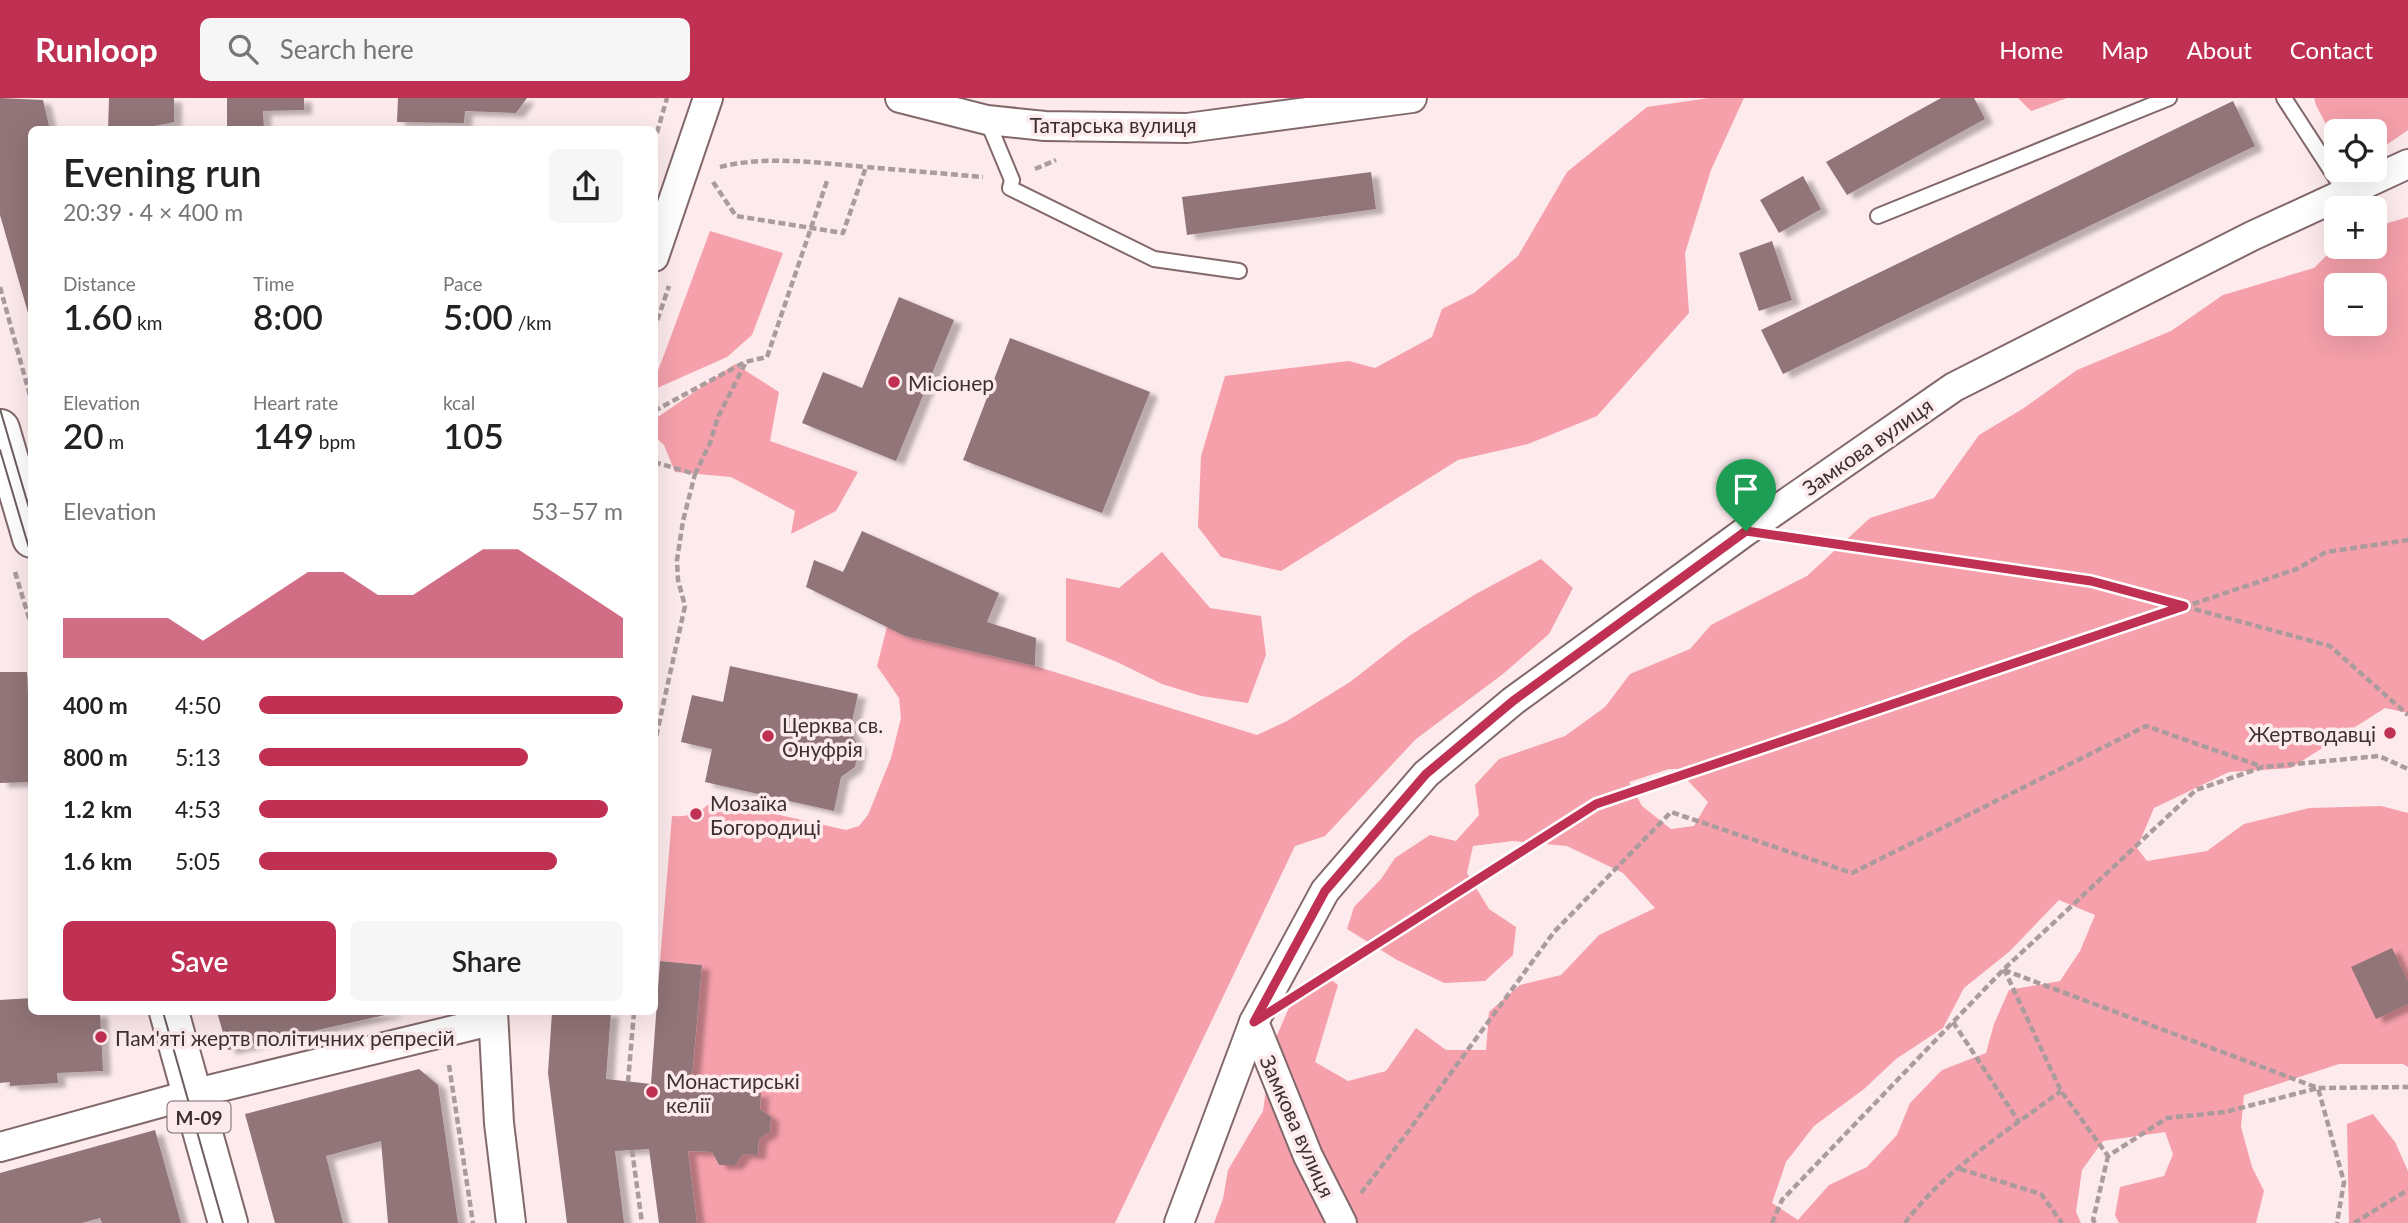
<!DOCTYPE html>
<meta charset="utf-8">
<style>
body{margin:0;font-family:Lato,sans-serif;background:#f6f6f6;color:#222;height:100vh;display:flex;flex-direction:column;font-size:26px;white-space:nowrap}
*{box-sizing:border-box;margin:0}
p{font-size:23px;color:#767676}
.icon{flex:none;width:38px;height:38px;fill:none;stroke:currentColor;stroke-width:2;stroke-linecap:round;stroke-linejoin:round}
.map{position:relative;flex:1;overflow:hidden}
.sheet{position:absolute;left:28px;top:28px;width:630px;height:889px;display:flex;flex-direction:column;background:#fff;border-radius:10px;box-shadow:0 7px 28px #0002}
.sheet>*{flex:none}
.fabs{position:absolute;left:2324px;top:21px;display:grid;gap:14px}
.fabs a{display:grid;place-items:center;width:63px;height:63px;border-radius:10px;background:#fff;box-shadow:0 7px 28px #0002;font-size:35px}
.pin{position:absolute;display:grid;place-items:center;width:60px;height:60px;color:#fff;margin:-72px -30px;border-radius:50% 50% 50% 0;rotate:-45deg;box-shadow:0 0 7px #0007}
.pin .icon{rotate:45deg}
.round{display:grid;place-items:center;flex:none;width:74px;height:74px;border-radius:10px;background:#f6f6f6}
.summary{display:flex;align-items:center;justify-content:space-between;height:119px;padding:0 35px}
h1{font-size:38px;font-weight:600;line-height:52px}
.metrics{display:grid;grid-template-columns:repeat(3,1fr);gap:10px;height:119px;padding:7px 35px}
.metrics div{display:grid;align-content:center}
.metrics b{font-size:35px;font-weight:600}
.metrics small{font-size:19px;font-weight:400}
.metrics p{font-size:19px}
.chart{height:196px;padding:14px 35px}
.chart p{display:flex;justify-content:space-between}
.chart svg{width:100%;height:126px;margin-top:7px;fill:#c03053;opacity:.7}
.primary-button{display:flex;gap:14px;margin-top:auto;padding:14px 35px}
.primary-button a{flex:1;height:80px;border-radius:10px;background:#c03053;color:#fff;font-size:28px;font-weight:600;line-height:80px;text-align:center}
.primary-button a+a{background:#f6f6f6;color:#222}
ul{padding:0 35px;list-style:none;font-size:23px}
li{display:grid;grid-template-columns:112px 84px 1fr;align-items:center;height:52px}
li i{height:18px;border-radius:9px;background:#c03053}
header{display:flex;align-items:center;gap:42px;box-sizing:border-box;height:98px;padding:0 35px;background:#c03053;color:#fff}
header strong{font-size:33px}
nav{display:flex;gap:38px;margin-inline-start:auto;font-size:24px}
.search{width:490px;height:63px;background:#f6f6f6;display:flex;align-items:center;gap:18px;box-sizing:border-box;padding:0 24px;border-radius:10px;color:#767676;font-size:26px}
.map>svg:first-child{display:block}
</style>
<header>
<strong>Runloop</strong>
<div class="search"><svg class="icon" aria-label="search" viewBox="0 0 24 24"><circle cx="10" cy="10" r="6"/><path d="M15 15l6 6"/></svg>Search here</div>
<nav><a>Home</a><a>Map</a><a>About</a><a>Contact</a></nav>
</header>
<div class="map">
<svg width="2408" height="1125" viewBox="0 0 2408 1125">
<defs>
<filter id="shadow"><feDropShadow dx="8" dy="4.5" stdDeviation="2" flood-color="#0004"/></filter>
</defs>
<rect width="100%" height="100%" fill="#fdeaec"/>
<g fill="#f5a0ab" fill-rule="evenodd">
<path d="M1709,0H1744L1711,72L1685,155L1689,215L1597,318L1528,346L1458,362L1281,473L1221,459L1198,429L1201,358L1225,278L1349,263L1375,270L1432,239L1442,211L1474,195L1518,158L1567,74L1647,9Z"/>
<path d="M2018,0H2067L2031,13Z"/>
<path d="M2314,0H2408V32L2382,50H2375V33H2336V46L2316,7Z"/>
<path d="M2408,119V615L2385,610L2291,670L2229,674L2154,710L2137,750L2147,763L2207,753L2244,726L2309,710L2381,708L2408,715V969L2403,966H2339L2244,997L2241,1029L2252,1069L2264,1093L2256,1125H2119L2115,1117L2120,1089L2164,1078L2173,1056L2165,1034L2103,1043L2082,1072L2076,1114L2081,1125H1214L1223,1101L1228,1072L1263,1013L1272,949L1294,898L1320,874L1338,887L1315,964L1348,983L1386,973L1416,930L1446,952H1486L1489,914L1520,887L1561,877L1599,837L1655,810L1623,775L1567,748L1513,743L1473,748L1467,775L1489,811L1516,829L1513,857L1485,883L1444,885L1397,862L1347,831L1354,809L1381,781L1395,760L1430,737L1456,743L1479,717L1475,687L1499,661L1565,638L1605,609L1630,576L1690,551L1711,527L1807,478L1870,420L1934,400L1979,337L2024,310L2077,272L2171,233L2223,197L2314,170L2336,148L2375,149V129ZM2336,187H2375V226H2336ZM1669,671H1677L1708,704L1694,728L1671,731L1642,708L1629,684ZM2059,802L2095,817L2080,853L2060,883L2009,892L1994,926L1986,955L1942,972L1910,1005L1897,1037L1867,1069L1829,1087L1798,1122L1772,1105L1786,1064L1814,1028L1864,991L1896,961L1943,930L1964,890L2010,853Z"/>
<path d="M710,133L783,155L752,237L727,259L655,291V281Z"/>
<path d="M735,266L779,294L770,343L858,374L836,413L791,436L795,413L731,379L675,374L664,347L655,339V321Z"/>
<path d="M1162,454L1210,510L1261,518L1266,557L1248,605L1201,598L1162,586L1117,564L1066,543V480L1119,490Z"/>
<path d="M1541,461L1573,490L1549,536L1503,576L1416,641L1325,738L1295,748L1115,1125H697L688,1053L712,1054L719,1067H734L743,1056H758L759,1041L770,1034L771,1019L760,1011L761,995L746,994L739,981H724L716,992L691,991L702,867L660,863L672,718C691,719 700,715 713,702L846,732L859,728L868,717L891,660L901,620L899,600L877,568L887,529L905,538L1035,568L1257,637L1287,623L1350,584L1409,538L1474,497Z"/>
<path d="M2373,1016L2395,1044L2408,1073V1125H2349L2347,1026Z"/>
</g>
<g fill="#917578" filter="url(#shadow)">
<path d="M0,0L43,2L50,32H32V229L0,117Z"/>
<path d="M109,0H174V24L134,32H108Z"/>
<path d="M227,0H304V12L263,13L264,32H227Z"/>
<path d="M398,0H527L516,15L465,13L464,25L397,24Z"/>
<path d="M1941,0H1974L1985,21L1847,97L1826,64Z"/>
<path d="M2233,3L2255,48L1783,276L1761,232Z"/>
<path d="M1371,74L1376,111L1187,137L1182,99Z"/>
<path d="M1803,78L1821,111L1779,135L1760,102Z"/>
<path d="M1772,143L1792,202L1759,213L1739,155Z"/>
<path d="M899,199L954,222L896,363L802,325L823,274L862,290Z"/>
<path d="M1010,240L1150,294L1102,415L963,362Z"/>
<path d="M862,433L999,495L987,524L1036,540L1035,568L905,538L806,489L814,462L843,474Z"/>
<path d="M730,568L858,596L850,633L859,649L855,669L841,679L834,713L705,684L712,651L681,644L692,597L723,604Z"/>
<path d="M0,574H27L32,684L0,685Z"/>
<path d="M2392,850L2408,883V906L2376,921L2351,869Z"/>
<path d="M660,863L702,867L691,991L716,992L724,981H739L746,994L761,995L760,1011L771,1019L770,1034L759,1041L758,1057L743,1056L735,1067H719L712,1054L688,1053L697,1125H659L649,1051L615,1053L624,1125H567L548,975L552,914H611L606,981L651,986Z"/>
<path d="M32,900V914H100L103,973L57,975L58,985L10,988V984L0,985V902Z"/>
<path d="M217,914H394V915L228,952Z"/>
<path d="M419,971L438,987L458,1125H388L381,1043L326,1058L343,1125H275L245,1016Z"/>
<path d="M155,1032L181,1125H102L100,1120L82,1125H0V1075Z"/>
</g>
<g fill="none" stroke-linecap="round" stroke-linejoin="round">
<g stroke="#83686b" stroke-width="18">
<g id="lane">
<path d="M2284,0L2345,94"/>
<path d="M987,22L1012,82L1010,90L1154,161L1239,173"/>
<path d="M1878,118L2169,0"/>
</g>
</g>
<g stroke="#83686b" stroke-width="32">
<g id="street">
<path d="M900,0L987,22L1045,28L1187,30L1412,0"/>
<path d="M654,159L708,0"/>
<path d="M493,914L499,1025L511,1125"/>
<path d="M1254,924L1308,1058L1342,1125"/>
<path d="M0,1049L196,995L491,923"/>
<path d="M1179,1125L1254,924L1325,793L1426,676L1513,603L1746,433L1954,289L2252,138L2408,66"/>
</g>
</g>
<g stroke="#83686b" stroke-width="42">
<g id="primary">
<path d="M0,331L32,440"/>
<path d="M169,914L228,1125"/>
</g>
</g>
<g stroke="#ab9b9d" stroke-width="4.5" stroke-dasharray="7 3.5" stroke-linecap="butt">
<path d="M654,45L667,0"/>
<path d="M720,69C767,57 818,65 866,69"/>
<path d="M1035,71L1056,62"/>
<path d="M713,84L736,118L843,135L866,69L983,79"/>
<path d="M0,189L32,305"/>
<path d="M654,232L669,188"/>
<path d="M654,313L745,264L767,259L827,83"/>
<path d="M654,364L695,376L710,345L718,319L745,266"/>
<path d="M1792,439L2091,483L2330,548L2408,617"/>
<path d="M15,474L32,530"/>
<path d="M654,648L685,508L678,482L677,462L683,423L695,376"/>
<path d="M2004,871L2061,993L2108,1058L2167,1020L2225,1014L2318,990L2344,1084L2337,1125"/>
<path d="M2004,872L2318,990L2408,989"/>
<path d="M1312,887L1596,706L2297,471L2326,454L2408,442"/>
<path d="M1953,924L2019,1024"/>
<path d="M449,967L473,1125"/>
<path d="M628,984L634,914"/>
<path d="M632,1052L642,1125"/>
<path d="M1960,1071L2041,1096L2062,1125"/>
<path d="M1361,1095L1407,1035L1554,834L1671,714L1852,775L2146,628L2263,669"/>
<path d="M1772,1125L1782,1102L2004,871L2196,692L2263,669L2379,658L2408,671"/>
<path d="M1905,1125C1944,1072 2009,1032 2061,993"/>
<path d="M2095,1125L2093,1122L2108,1058"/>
<path d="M2354,1125L2408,1092"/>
</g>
<use href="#lane" stroke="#fff" stroke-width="14"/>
<use href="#street" stroke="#fff" stroke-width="28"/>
<use href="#primary" stroke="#fff" stroke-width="38"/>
<g stroke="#6c5e5f" stroke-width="2">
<path d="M0,311L32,420"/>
<path d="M0,352L32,460"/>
<path d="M163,914L223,1125"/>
</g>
</g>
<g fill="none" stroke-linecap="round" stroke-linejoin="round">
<g stroke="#fff" stroke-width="14">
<path id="route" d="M1746,433L2091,483L2184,508L1596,706L1254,924L1325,793L1426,676L1513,603Z"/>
</g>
<use href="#route" stroke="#c03053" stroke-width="9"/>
</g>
<g fill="#c03053" stroke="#fdeaec" stroke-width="2.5">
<circle cx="894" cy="284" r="7"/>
<circle cx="2390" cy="635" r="7"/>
<circle cx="768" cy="638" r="7"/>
<circle cx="696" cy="716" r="7"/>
<circle cx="101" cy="939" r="7"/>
<circle cx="652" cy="994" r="7"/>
</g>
<g text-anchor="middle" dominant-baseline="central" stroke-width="7" stroke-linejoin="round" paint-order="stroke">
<rect fill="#fdeaec" stroke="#766869" stroke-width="2" x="167.5" y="1003.5" width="63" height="31" rx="5"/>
<g font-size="19" font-weight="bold" fill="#3c3031">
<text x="199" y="1019">М-09</text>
</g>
<g font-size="21" fill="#3c3031" stroke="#fdeaec">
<text x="1113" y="26">Татарська вулиця</text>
<text transform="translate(1867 348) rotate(-35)">Замкова вулиця</text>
<text transform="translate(1298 1028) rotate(66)">Замкова вулиця</text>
</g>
<g font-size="21" fill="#3c3031" stroke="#fdeaec" text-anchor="start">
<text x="908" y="284">Місіонер</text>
<text x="782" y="626">Церква св.<tspan x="782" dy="24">Онуфрія</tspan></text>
<text x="2376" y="635" text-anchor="end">Жертводавцi</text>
<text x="710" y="704">Мозаїка<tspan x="710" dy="24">Богородиці</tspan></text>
<text x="115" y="939">Пам'яті жертв політичних репресій</text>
<text x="666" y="982">Монастирські<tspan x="666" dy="24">келії</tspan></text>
</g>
</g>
</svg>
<div class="fabs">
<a><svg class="icon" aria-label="locate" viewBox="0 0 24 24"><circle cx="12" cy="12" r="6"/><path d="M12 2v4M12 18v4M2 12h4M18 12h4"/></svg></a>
<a>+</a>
<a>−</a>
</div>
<div class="pin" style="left:1746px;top:433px;background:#1e9e55"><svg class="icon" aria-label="arrive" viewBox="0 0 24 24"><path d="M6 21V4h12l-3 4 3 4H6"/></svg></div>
<section class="sheet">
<div class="summary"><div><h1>Evening run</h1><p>20:39 · 4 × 400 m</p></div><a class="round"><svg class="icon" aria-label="share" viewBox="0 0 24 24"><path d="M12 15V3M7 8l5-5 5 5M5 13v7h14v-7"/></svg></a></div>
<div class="metrics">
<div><p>Distance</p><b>1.60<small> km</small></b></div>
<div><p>Time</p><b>8:00</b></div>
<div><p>Pace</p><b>5:00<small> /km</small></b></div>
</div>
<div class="metrics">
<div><p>Elevation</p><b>20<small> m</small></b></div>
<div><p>Heart rate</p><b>149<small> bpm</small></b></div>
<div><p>kcal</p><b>105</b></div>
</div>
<div class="chart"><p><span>Elevation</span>53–57 m</p>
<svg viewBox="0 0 160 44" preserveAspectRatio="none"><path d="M0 44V30L10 30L20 30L30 30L40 38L50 30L60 22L70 14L80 14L90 22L100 22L110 14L120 6L130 6L140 14L150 22L160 30V44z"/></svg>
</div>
<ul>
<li><b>400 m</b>4:50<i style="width:100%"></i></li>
<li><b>800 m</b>5:13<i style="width:74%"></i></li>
<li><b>1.2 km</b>4:53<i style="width:96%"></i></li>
<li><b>1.6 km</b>5:05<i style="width:82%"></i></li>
</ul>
<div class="primary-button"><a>Save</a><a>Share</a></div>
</section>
</div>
